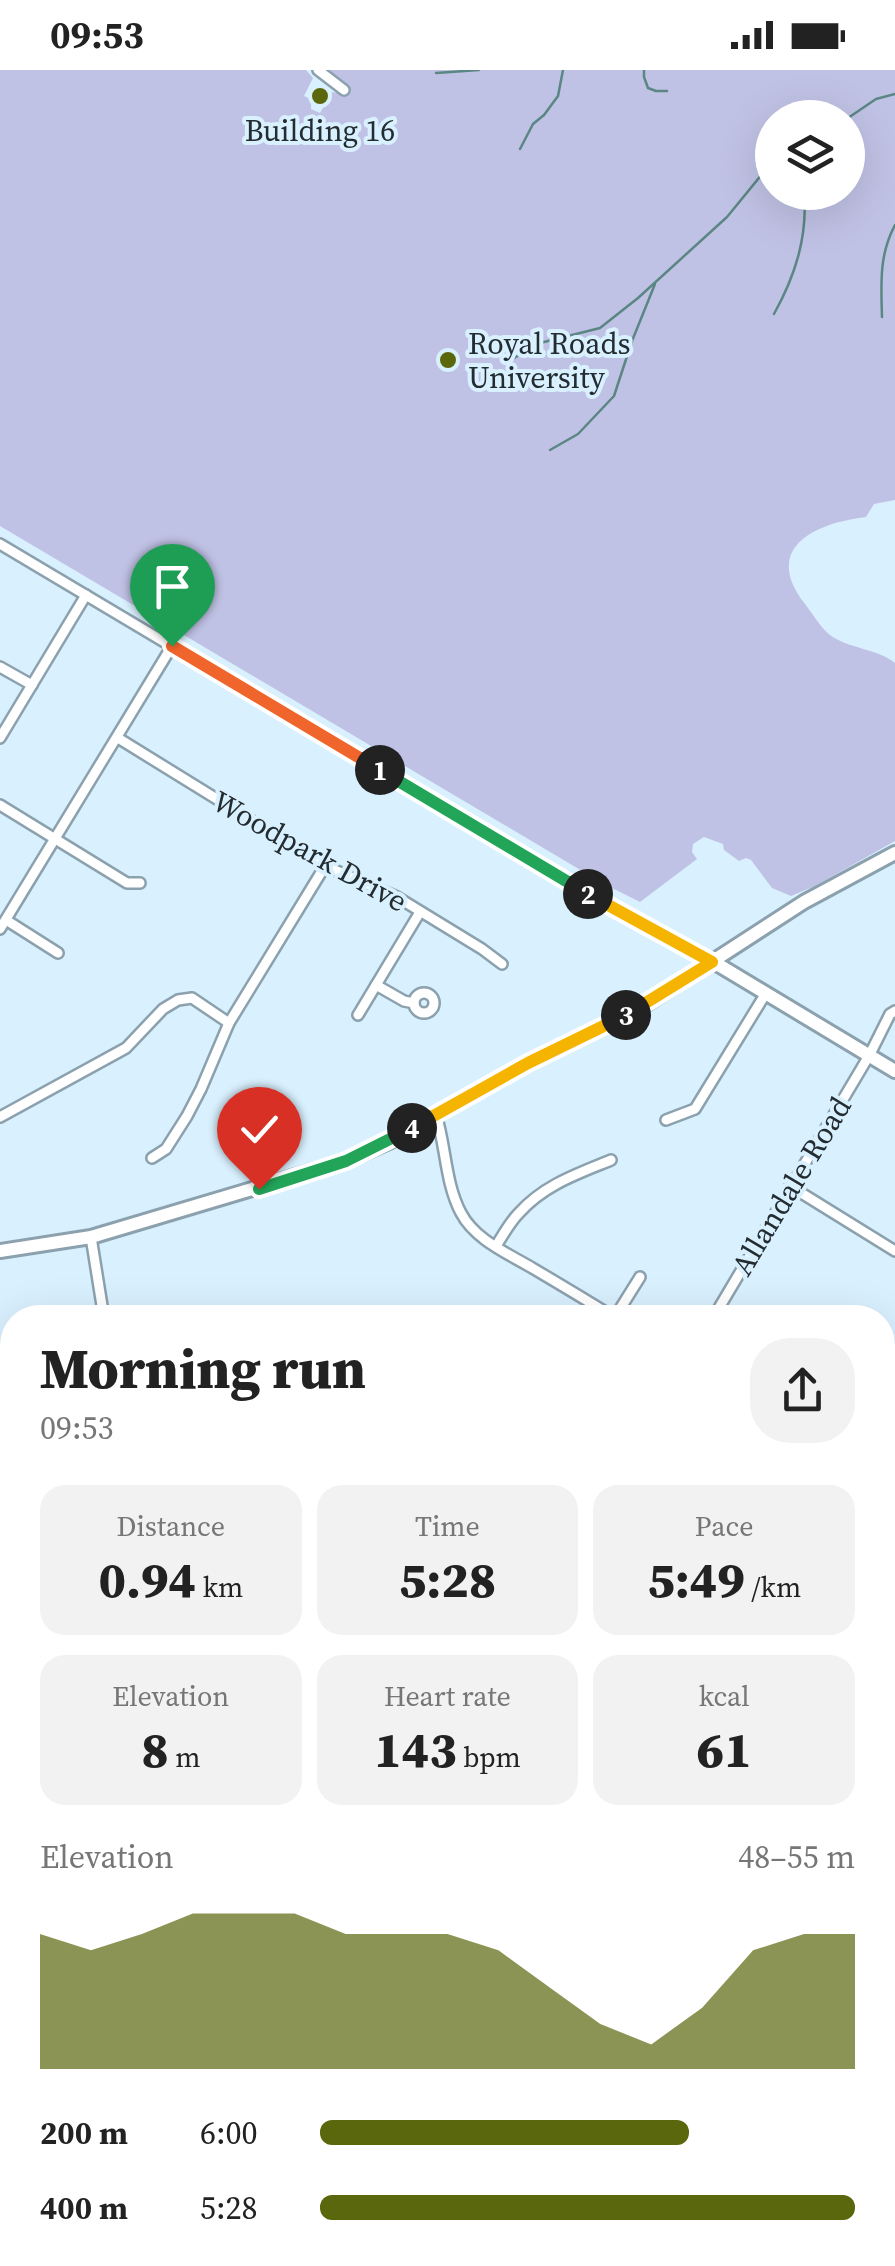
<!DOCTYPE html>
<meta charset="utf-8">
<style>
body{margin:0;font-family:"Source Serif 4",serif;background:#f2f2f2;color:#222;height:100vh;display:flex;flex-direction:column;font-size:38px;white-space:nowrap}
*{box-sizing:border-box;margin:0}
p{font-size:32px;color:#767676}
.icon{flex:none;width:55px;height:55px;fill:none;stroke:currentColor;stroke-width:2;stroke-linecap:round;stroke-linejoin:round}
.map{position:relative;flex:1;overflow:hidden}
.sheet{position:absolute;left:0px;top:1235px;width:895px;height:962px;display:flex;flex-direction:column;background:#fff;border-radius:40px 40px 0 0;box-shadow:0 10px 40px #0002}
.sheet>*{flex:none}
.tools{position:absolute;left:755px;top:30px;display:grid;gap:20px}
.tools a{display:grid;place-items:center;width:110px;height:110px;border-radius:50%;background:#fff;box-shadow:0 10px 40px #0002;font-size:50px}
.pin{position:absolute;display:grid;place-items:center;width:85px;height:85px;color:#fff;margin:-102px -42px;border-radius:50% 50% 50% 0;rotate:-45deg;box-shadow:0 0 10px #0007}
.pin .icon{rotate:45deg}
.km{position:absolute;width:50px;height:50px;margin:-25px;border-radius:50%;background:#222;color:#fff;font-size:28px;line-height:50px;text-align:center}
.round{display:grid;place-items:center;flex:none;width:105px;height:105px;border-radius:40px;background:#f2f2f2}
.summary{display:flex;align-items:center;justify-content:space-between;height:170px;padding:0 40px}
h1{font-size:55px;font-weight:800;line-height:75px}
.stats{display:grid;grid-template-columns:repeat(3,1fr);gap:15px;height:170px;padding:10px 40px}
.stats div{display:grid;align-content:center;border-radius:25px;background:#f2f2f2;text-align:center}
.stats b{font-size:50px;font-weight:800}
.stats small{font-size:28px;font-weight:400}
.stats p{font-size:28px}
.chart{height:280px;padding:20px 40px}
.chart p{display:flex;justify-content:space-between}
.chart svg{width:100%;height:180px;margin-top:10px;fill:#5b670c;opacity:.7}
ul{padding:0 40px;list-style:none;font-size:32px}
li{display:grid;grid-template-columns:160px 120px 1fr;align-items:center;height:75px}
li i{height:25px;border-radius:12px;background:#5b670c}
.status{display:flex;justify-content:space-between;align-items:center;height:70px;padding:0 50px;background:#fff;direction:ltr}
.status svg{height:28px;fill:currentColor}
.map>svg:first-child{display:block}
</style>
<div class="status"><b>09:53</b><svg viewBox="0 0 49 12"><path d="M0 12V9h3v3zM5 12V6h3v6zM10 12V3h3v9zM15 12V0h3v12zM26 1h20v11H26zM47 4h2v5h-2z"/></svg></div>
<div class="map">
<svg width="895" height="2196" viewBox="0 0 895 2196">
<rect width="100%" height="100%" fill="#d9f0fe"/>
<g fill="#c0c2e5" fill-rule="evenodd">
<path d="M0,0H306L313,8L304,26L311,29V39L320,43L332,22L338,23L344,20L323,0H895V430L874,434L866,447C815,453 761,478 805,534C813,544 820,557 830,565C849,579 876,578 895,593V771L815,816L791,826L772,818L751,790L746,788L739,791L724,780L723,774L704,767L693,774L692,782L697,789L640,832L604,814L0,456ZM772,48H848V122H772Z"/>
<path d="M883,2128L894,2142L893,2170C877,2165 882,2143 883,2128Z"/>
<path d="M0,2180H12V2185H185L204,2196H0Z"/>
</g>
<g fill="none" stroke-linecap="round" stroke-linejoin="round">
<g stroke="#5a8684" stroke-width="2.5">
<path d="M644,0V7L648,18L656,21H667"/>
<path d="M436,3L479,0"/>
<path d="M848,48L876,29L895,24"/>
<path d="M520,79L533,54L544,45L558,26L563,0"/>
<path d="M774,244C795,206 808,167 804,122"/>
<path d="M882,247C881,215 879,184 895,155"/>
<path d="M508,292L536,274L600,258L638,228L727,147L772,92"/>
<path d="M550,380L578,364L614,326L632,271L655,214"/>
<path d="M882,2013L895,2021"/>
</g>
<g stroke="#8ca1ae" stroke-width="14">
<g id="street">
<path d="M318,0L344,20"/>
<path d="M0,474L596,829L712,891"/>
<path d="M0,597L32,615"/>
<path d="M0,668L86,525"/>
<path d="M118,668L325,796L397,827L482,879L502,894"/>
<path d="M0,735L127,813H140"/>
<path d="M6,850L58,883"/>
<path d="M0,859L172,576"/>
<path d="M376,915L404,931L414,933"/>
<circle cx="424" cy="933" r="10"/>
<path d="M358,945L420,842"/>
<path d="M436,1045C446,1076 445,1113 461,1143C475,1170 509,1184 534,1199C561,1215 588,1231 615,1248"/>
<path d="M0,1047L126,978L163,939L178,930L192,928L229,953"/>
<path d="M666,1050L695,1039L766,923"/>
<path d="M152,1088L166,1079L187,1046L201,1019L229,953L325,796"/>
<path d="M790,1116L895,1181"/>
<path d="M91,1167L104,1248"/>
<path d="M496,1176C503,1165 510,1152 519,1143C544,1115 577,1104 611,1090"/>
<path d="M615,1247L640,1207"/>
<path d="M713,1248L870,984L890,944L895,941"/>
<path d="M0,1288L12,1285"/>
<path d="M0,1366L12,1385"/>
<path d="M882,1437L895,1445"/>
<path d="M882,1488L895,1467"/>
<path d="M12,1506L4,1513L3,1521L12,1546"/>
<path d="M0,1574L12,1565"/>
<path d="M882,1934L895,1940"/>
<path d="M882,2177L893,2196"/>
<path d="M386,2185L406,2196"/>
<path d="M853,2185C867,2193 882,2191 895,2182"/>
<path d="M378,2196L383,2185"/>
</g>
</g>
<g stroke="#8ca1ae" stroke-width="18">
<g id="secondary">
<path d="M712,891L895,1001"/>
<path d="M0,1181L91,1167L346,1091L391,1071L528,993L642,937L804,832L895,783"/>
<path d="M882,2030L895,2036"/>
</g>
</g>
<g stroke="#8ca1ae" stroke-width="19">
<g id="primary">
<path d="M0,1720L12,1742"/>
<path d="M0,1883L12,1882"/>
<path d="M0,1899L12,1898"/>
<path d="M0,2134L12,2122"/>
</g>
</g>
<use href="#street" stroke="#fff" stroke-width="9"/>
<use href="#secondary" stroke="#fff" stroke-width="12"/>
<use href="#primary" stroke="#fff" stroke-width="14"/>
</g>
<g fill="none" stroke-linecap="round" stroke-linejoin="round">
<g stroke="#fff" stroke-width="20">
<path id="split-1" d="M172,576L380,700"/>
</g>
<g stroke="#fff" stroke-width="20">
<path id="split-2" d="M380,700L588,824"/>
</g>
<g stroke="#fff" stroke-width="20">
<path id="split-3" d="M588,824L712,892L626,945"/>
</g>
<g stroke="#fff" stroke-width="20">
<path id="split-4" d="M412,1058L528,993L626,945"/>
</g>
<g stroke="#fff" stroke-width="20">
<path id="split-5" d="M259,1119L346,1091L412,1058"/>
</g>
<use href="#split-1" stroke="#f0652b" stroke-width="12"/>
<use href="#split-2" stroke="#22a559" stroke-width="12"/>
<use href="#split-3" stroke="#f5b400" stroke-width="12"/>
<use href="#split-4" stroke="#f5b400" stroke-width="12"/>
<use href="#split-5" stroke="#22a559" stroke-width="12"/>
</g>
<g fill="#5b670c" stroke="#d9f0fe" stroke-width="4">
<circle cx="320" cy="26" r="10"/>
<circle cx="448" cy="290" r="10"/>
</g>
<g text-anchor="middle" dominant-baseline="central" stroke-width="8" stroke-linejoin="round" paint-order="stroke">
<g font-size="30" fill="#232c31" stroke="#d9f0fe">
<text x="320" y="60">Building 16</text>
<text x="468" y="273" text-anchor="start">Royal Roads<tspan x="468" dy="34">University</tspan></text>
</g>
<g font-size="30" fill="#232c31" stroke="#d9f0fe">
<text transform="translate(310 781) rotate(29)">Woodpark Drive</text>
<text transform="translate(791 1116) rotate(-59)">Allandale Road</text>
</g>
</g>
</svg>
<div class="tools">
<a><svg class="icon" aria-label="layers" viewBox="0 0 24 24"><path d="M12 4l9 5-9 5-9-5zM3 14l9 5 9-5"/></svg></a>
</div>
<div class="pin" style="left:172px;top:576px;background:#1e9e55"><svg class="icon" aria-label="arrive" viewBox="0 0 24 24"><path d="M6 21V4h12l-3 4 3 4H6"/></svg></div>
<div class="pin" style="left:259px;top:1119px;background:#d93025"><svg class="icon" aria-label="check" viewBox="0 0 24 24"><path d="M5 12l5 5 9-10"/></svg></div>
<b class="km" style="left:380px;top:700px">1</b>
<b class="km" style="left:588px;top:824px">2</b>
<b class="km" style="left:626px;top:945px">3</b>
<b class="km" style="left:412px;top:1058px">4</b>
<section class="sheet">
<div class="summary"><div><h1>Morning run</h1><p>09:53</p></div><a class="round"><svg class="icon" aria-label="share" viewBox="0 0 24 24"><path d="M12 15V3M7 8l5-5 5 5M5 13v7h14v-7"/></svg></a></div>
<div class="stats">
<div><p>Distance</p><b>0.94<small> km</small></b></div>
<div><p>Time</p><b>5:28</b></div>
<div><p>Pace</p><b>5:49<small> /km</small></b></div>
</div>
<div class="stats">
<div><p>Elevation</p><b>8<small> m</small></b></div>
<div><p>Heart rate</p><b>143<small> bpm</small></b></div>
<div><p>kcal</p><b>61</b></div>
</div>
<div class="chart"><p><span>Elevation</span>48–55 m</p>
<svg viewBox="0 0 160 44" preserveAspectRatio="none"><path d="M0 44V11L10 15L20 11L30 6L40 6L50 6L60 11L70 11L80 11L90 15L100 24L110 33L120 38L130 29L140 15L150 11L160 11V44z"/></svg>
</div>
<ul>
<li><b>200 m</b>6:00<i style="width:69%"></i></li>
<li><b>400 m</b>5:28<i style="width:100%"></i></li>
</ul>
</section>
</div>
